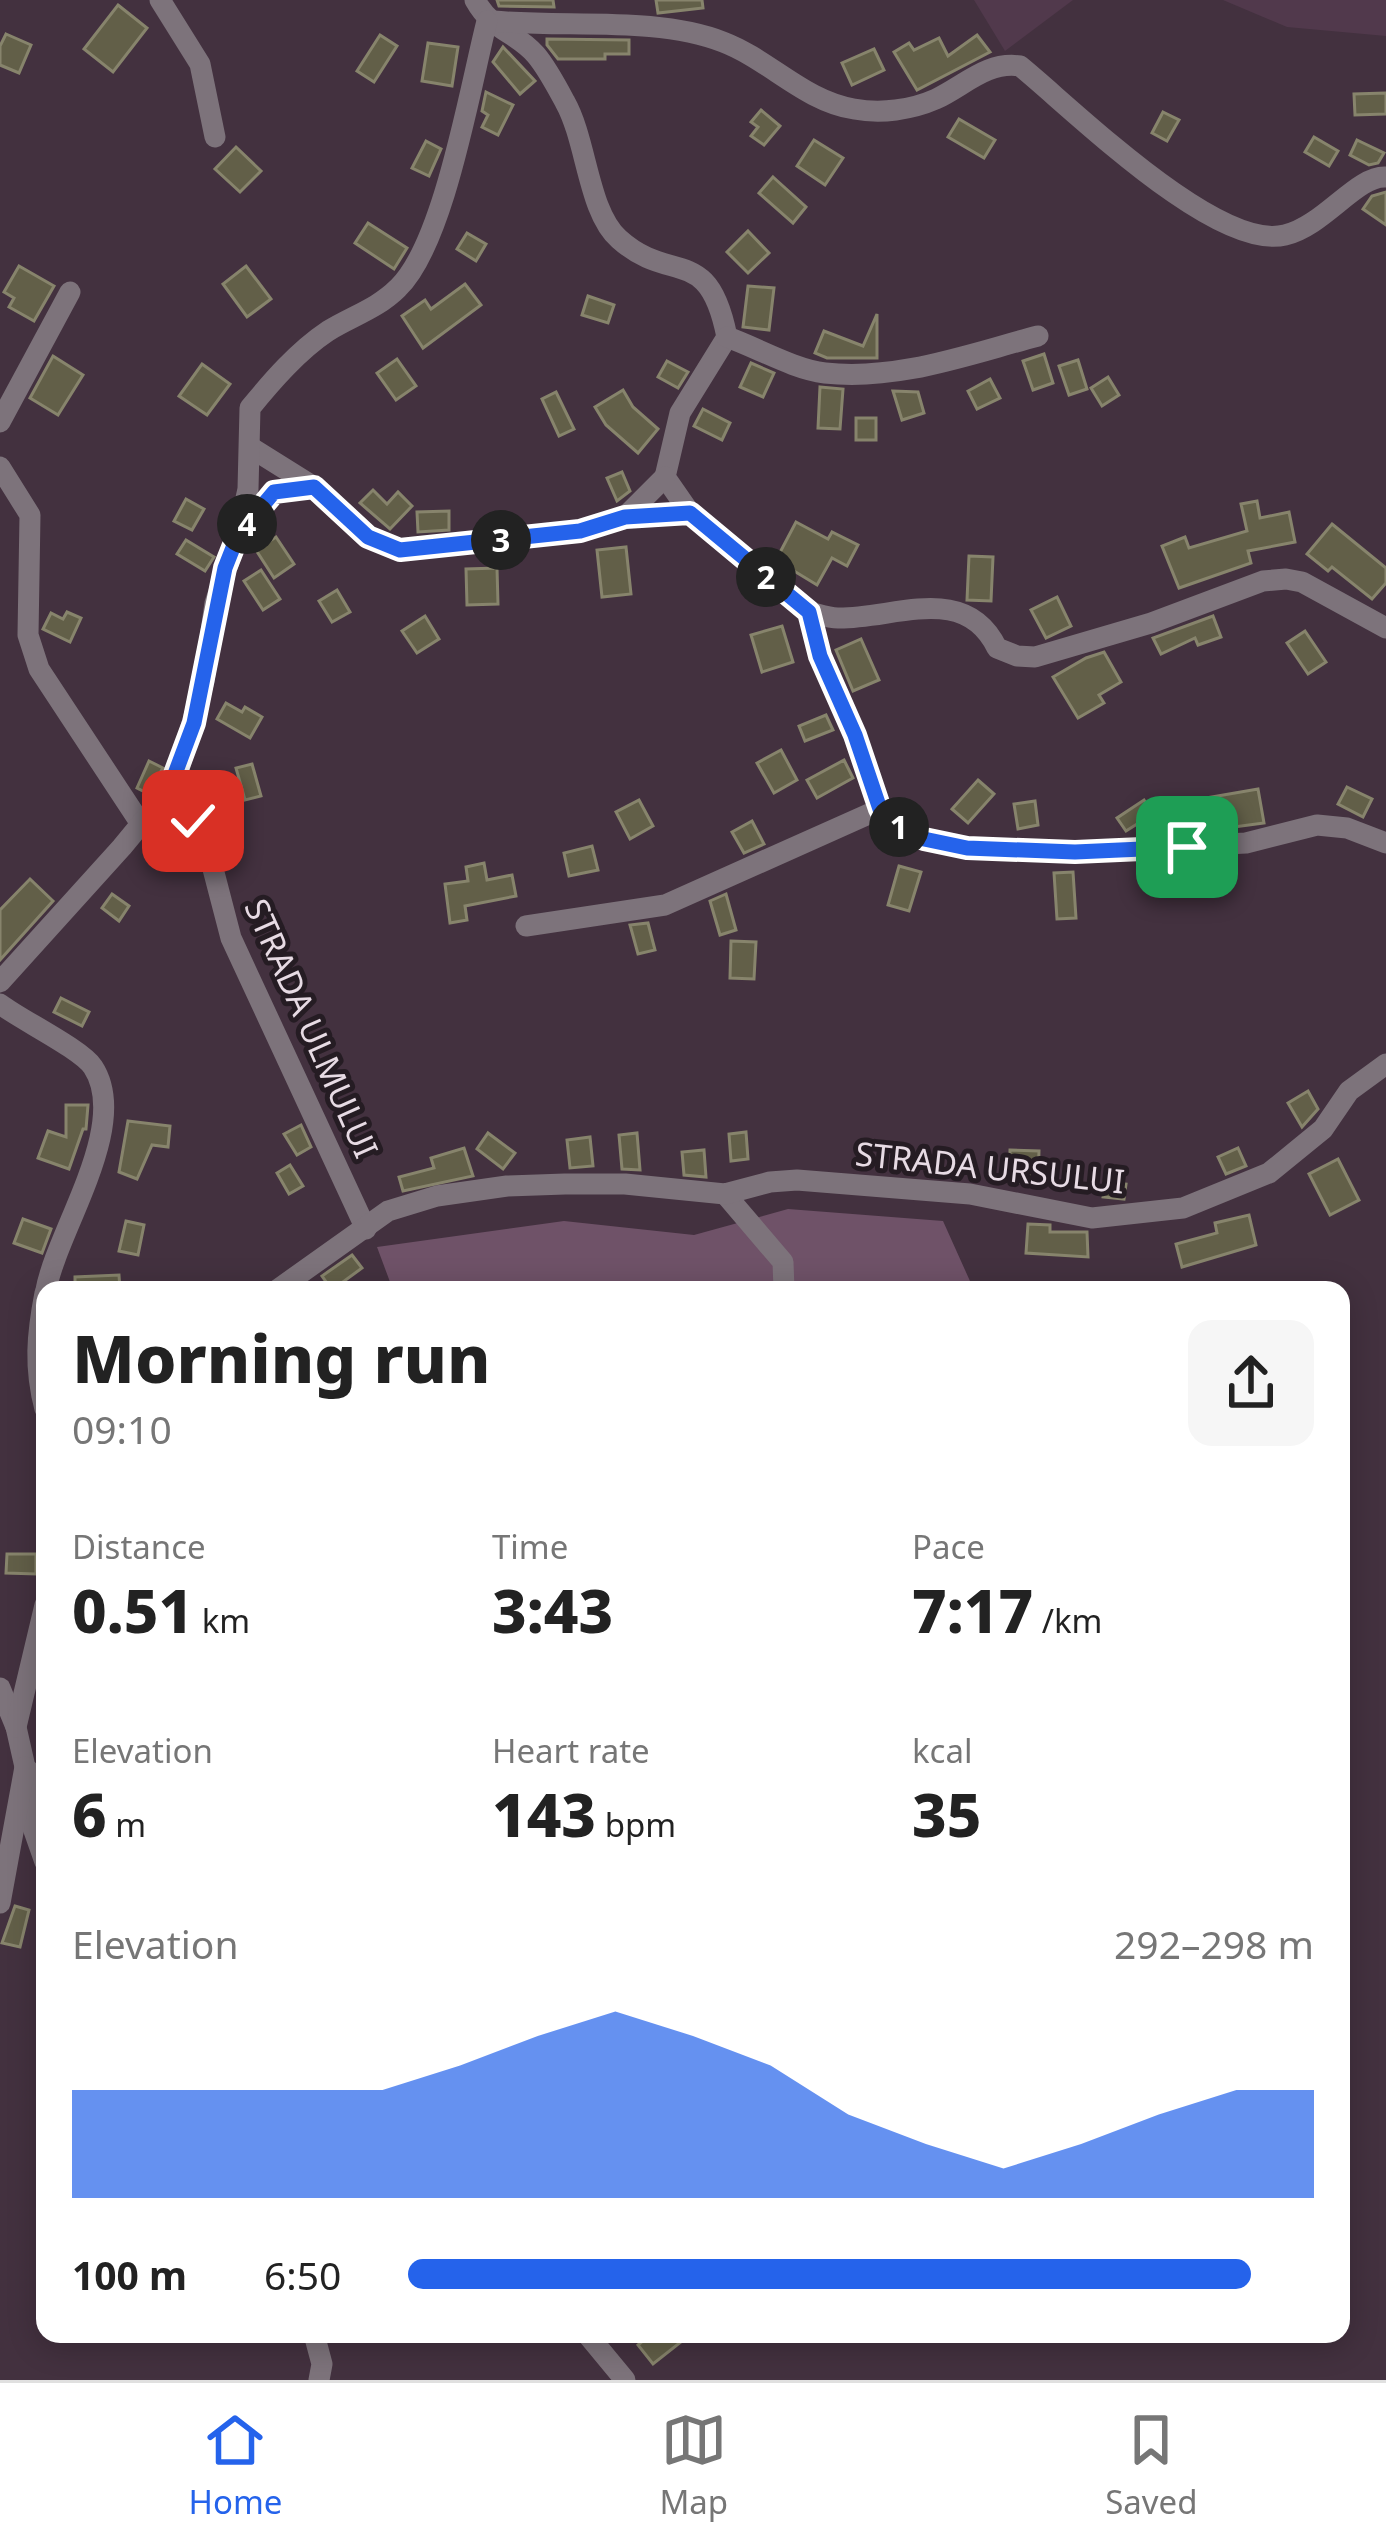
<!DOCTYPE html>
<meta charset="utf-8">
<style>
body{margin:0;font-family:"Noto Sans",sans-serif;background:#f6f6f6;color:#222;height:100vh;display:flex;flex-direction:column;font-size:45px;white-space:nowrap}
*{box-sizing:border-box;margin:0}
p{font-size:39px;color:#767676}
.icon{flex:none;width:66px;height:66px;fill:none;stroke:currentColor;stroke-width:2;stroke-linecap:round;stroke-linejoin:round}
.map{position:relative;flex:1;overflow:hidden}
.details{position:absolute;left:36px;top:1281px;width:1314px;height:1062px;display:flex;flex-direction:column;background:#fff;border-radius:24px;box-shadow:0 6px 30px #0003}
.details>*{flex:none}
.pin{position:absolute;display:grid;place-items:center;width:102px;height:102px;color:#fff;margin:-51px;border-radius:24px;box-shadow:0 6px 18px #0006}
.km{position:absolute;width:60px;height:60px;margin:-30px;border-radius:50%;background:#222;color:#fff;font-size:33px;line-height:60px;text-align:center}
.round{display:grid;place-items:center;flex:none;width:126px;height:126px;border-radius:24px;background:#f6f6f6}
.head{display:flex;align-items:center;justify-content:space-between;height:204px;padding:0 36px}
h1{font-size:66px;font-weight:800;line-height:90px}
.stats{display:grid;grid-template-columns:repeat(3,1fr);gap:18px;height:204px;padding:12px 36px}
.stats div{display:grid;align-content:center}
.stats b{font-size:60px;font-weight:800}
.stats small{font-size:33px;font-weight:400}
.stats p{font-size:33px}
.chart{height:336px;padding:24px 36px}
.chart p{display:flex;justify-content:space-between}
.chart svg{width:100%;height:216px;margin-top:12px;fill:#2563eb;opacity:.7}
ul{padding:0 36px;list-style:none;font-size:39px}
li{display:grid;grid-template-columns:192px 144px 1fr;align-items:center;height:90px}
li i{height:30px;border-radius:15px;background:#2563eb}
.menu{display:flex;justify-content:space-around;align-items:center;height:168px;border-top:3px solid #e0e0e0;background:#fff;font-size:33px;color:#767676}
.menu a{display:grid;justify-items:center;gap:6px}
.menu .active{color:#2563eb}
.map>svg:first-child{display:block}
</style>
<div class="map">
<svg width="1386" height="2380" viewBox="0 0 1386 2380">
<rect width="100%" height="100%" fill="#43313f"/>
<g fill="#51394c">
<path d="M974,0H1073L1005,51Z"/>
<path d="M1223,0H1386V36L1287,27Z"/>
</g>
<path fill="#6f5268" d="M788,1209L943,1221L974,1290H393L377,1247L564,1221L694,1235Z"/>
<g fill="#625f48" stroke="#87846c" stroke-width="3">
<path d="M497,0H553L554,7L499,6Z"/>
<path d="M656,0H702L703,8L658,13Z"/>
<path d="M118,5L147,28L113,72L84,49Z"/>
<path d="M6,34L31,45L19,73L0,65V46Z"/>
<path d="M380,35L397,46L374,82L357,71Z"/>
<path d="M977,35L990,52L917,90L894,52L909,43L914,50L939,38L948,56Z"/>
<path d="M547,39L629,40V54H605V59H558L547,45Z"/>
<path d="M428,43L458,47L452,86L422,81Z"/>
<path d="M503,47L535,81L520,94L493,62Z"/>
<path d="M874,49L884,70L852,85L842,63Z"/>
<path d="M486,92L513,105L498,135L482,127L488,115L482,111Z"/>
<path d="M1386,93V114L1355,115L1354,94Z"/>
<path d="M761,110L780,126L764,145L751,136L758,127L751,122Z"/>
<path d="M1163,112L1179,120L1167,141L1152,133Z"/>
<path d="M959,119L995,140L984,158L948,137Z"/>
<path d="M1314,137L1338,151L1329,166L1305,152Z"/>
<path d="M814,140L843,158L825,185L797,166Z"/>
<path d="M1357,140L1384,153L1378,163L1369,165L1350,155Z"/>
<path d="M426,141L441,149L429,176L412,168Z"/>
<path d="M236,147L261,171L240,192L215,169Z"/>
<path d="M773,177L806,207L793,223L759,193Z"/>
<path d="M1386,192V225L1363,209L1372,196Z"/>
<path d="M368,223L407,248L394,269L355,243Z"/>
<path d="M748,231L769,253L748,273L727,252Z"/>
<path d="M467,233L486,244L476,261L457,249Z"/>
<path d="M19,266L54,286L34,321L9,307L14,298L4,292Z"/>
<path d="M246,266L271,299L247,317L223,284Z"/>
<path d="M465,284L481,305L423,348L402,316L425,300L431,309Z"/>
<path d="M748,286L774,288L769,330L743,327Z"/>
<path d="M588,296L614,305L608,323L582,315Z"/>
<path d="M877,314V358H827L815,353L824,331L863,346Z"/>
<path d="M1044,354L1053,383L1033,390L1023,361Z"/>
<path d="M53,356L83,375L58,415L30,398Z"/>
<path d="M397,359L416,386L396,400L377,373Z"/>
<path d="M1078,360L1087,389L1069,395L1059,366Z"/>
<path d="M667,361L688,372L678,388L658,377Z"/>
<path d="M751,363L774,373L763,397L740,387Z"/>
<path d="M202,364L230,384L207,415L179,396Z"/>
<path d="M1108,377L1119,395L1102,406L1091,388Z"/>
<path d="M990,379L1000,398L977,409L968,391Z"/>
<path d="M820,387L843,389L840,429L818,428Z"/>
<path d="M623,390L633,407L658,429L638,453L606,425L595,407Z"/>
<path d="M893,391L918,392L924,413L902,420Z"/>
<path d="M556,392L574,429L559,436L542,399Z"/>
<path d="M703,409L730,423L722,440L694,426Z"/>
<rect x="856" y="418" width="20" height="22"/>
<path d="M622,472L630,491L617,501L607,478Z"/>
<path d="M373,490L387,504L398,492L412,506L390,529L360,503Z"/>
<path d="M186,499L204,509L192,530L174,521Z"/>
<path d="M1257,501L1260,518L1289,512L1295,542L1248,551L1251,563L1179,588L1162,546L1185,537L1189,548L1247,531L1241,504Z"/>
<path d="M449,511V530L418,532L417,512Z"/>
<path d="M796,522L828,539L832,532L858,545L847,566L832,558L817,585L776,560Z"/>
<path d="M1332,524L1386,568V583L1372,599L1332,567L1328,571L1307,554Z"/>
<path d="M276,537L294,564L274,578L256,550Z"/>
<path d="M186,540L214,557L205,571L177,554Z"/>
<path d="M626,547L631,594L602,597L597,550Z"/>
<path d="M969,556L993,557L991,601L967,600Z"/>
<path d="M497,568L498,604L467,605L466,569Z"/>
<path d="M261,570L280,599L263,610L244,581Z"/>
<path d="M337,590L350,612L332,622L319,601Z"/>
<path d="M1057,597L1071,626L1046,638L1031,610Z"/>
<path d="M67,612L81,618L70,642L43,629L51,613L63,619Z"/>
<path d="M425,616L439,639L417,653L402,631Z"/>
<path d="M1213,616L1221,637L1198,645L1195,638L1161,654L1153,638Z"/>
<path d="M782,626L793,662L762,672L751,635Z"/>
<path d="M1305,631L1326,662L1308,674L1287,643Z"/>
<path d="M861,639L879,680L853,691L836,650Z"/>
<path d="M1104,652L1121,682L1099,695L1104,703L1078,718L1053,677L1086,658Z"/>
<path d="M226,703L242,712L245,707L262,717L250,738L217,719Z"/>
<path d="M826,715L833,730L805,741L799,726Z"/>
<path d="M781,750L797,780L774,793L757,763Z"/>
<path d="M844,760L853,778L817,798L807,780Z"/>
<path d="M149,761L163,768L147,793L137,788Z"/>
<path d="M252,764L261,796L245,800L236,768Z"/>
<path d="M978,780L994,794L968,823L952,809Z"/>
<path d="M1347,787L1372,799L1363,817L1338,804Z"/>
<path d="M1258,789L1264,823L1211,830L1206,798Z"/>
<path d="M639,800L653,826L630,839L616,812Z"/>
<path d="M1144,800L1153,814L1126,831L1117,818Z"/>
<path d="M1035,801L1038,825L1018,829L1014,804Z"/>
<path d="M752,821L764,844L744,853L732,832Z"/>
<path d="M176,829L187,842L161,868L149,856Z"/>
<path d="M592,846L598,870L569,876L564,853Z"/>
<path d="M484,863L487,880L512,875L516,896L465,906L467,920L450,923L445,884L468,881L466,867Z"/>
<path d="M899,866L921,872L909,911L888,905Z"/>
<path d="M1073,872L1076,918L1057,919L1054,873Z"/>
<path d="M30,879L53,901L0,960V910Z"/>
<path d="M112,894L129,906L119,921L102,908Z"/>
<path d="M726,894L736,930L720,935L710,901Z"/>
<path d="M648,923L655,950L638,954L630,925Z"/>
<path d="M731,941L756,942L754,979L730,978Z"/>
<path d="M61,998L89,1012L82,1026L54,1012Z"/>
<path d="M1308,1091L1318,1109L1302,1127L1288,1103Z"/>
<path d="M66,1105H88L86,1129H83L69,1169L38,1158L48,1131L66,1137Z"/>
<path d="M128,1121L170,1126L168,1147L152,1145L137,1179L119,1172Z"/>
<path d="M301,1125L311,1147L297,1155L284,1134Z"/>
<path d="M746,1132L748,1159L731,1161L729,1134Z"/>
<path d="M488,1133L515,1153L503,1169L477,1149Z"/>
<path d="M637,1133L640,1170L622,1169L619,1135Z"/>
<path d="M590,1137L593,1166L570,1168L567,1140Z"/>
<path d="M464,1148L473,1176L403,1191L399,1177L434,1168L431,1158Z"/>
<path d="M1238,1148L1246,1166L1226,1174L1218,1157Z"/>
<path d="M704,1150L706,1177L684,1175L682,1152Z"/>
<path d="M1010,1150L1039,1151L1038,1183L1009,1182Z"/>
<path d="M1338,1159L1359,1200L1330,1215L1309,1174Z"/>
<path d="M290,1165L303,1186L289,1194L277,1173Z"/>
<path d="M1104,1182L1126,1184L1124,1199L1103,1197Z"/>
<path d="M1249,1215L1256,1245L1182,1267L1176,1244L1217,1233L1215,1223Z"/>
<path d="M23,1219L51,1229L42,1253L14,1243Z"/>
<path d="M126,1221L144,1225L138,1255L119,1251Z"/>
<path d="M1028,1224L1050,1225V1232H1087L1088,1257L1026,1253Z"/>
<path d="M352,1255L362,1268L332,1290L322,1276Z"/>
<path d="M119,1275L120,1290H75V1277Z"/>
<path d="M7,1554H36V1574L6,1573Z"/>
<path d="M15,1906L29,1910L20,1947L2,1943Z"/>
<path d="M651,2334H691L653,2364L638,2345Z"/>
</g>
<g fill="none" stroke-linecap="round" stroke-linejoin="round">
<g stroke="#7d737b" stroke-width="21">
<path d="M160,0L200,64L215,137"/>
<path d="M475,0C493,32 515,31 536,55C547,68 557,87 565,102C587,141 588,212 619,239C671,286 708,242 727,337L680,413L665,477L690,513L809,612L821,656L855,735L880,809L900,827L924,839L967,848L1075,852L1246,843L1317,825L1347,828L1386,843"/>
<path d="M493,21C566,28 656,16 723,42C770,60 804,101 854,109C881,114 911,110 936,99C964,86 987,61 1020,66C1074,110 1217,252 1285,235C1324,226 1357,175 1386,177"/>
<path d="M727,337C758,348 793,369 825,373C898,381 969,354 1038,336"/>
<path d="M0,422L70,292"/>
<path d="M250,447L314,487L368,537L401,550L581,531L625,517L690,513"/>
<path d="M0,467L30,515L28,635L39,669L141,824"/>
<path d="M625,517L665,477"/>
<path d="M242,530L274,492L314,487"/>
<path d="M809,612C818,614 828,618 838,618C894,619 965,582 997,648L1017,656L1035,657L1151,623L1263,581L1286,579L1302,582L1386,628"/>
<path d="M169,790L206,842L231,938L366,1229"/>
<path d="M526,926L665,905L880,809"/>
<path d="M0,982L122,847L169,790L179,769L204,681L215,603L238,535L248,489L250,408C272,381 298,351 328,331C352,316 377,309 398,288C444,244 470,87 487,21"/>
<path d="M0,1004C21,1020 81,1049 93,1067C131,1125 57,1230 46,1290"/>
<path d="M725,1194L783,1262L784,1290"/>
<path d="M277,1290L388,1211L437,1196L507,1186L565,1184H625L725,1194L770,1182L797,1180L970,1194L1092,1218L1183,1208L1269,1173L1323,1129L1349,1091L1386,1064"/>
<path d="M45,1293C37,1334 34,1368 45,1409"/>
<path d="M0,1688L16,1727L25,1767L45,1788"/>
<path d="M16,1727L45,1605"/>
<path d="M28,1793L32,1825L45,1862"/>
<path d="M0,1903L25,1767"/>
<path d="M314,2334L322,2364L319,2380"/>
<path d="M587,2334L625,2380"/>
</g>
</g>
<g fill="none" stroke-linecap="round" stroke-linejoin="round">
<g stroke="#fff" stroke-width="24">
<path id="route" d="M193,821L169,790L194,723L225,568L238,535L274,492L314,487L368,537L400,550L580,531L625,517L690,513L809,612L820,656L855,735L880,809L900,827L924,839L967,848L1075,852L1187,847"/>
</g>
<use href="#route" stroke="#2563eb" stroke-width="15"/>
</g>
<g text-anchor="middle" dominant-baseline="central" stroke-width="10" stroke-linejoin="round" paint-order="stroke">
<g font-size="33" fill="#e7dbe4" stroke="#251c23">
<text transform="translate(312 1028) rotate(66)">STRADA ULMULUI</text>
<text transform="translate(990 1167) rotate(6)">STRADA URSULUI</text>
</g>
</g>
</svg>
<div class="pin" style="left:1187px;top:847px;background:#1e9e55"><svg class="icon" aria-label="arrive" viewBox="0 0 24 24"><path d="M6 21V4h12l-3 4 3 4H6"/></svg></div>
<div class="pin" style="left:193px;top:821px;background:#d93025"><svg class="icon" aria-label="check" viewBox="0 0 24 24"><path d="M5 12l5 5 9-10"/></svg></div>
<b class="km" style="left:899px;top:827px">1</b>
<b class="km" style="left:766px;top:577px">2</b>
<b class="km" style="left:501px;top:540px">3</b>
<b class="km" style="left:247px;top:524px">4</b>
<section class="details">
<div class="head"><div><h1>Morning run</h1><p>09:10</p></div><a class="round"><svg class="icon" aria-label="share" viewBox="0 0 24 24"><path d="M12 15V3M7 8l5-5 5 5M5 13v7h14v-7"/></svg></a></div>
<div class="stats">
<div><p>Distance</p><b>0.51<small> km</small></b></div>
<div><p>Time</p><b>3:43</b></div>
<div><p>Pace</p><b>7:17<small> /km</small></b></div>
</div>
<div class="stats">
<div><p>Elevation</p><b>6<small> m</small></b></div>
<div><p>Heart rate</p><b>143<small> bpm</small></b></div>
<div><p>kcal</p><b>35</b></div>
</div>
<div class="chart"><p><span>Elevation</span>292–298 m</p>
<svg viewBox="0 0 160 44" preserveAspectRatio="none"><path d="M0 44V22L10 22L20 22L30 22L40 22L50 17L60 11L70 6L80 11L90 17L100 27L110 33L120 38L130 33L140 27L150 22L160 22V44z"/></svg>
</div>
<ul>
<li><b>100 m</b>6:50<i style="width:93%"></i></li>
</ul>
</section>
</div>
<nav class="menu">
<a class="active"><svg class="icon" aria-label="home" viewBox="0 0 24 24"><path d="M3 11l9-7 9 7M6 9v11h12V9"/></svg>Home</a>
<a><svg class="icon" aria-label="map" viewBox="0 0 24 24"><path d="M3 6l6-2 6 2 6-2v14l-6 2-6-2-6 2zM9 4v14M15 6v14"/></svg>Map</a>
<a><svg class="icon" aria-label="saved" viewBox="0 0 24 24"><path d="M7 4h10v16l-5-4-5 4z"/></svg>Saved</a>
</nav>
